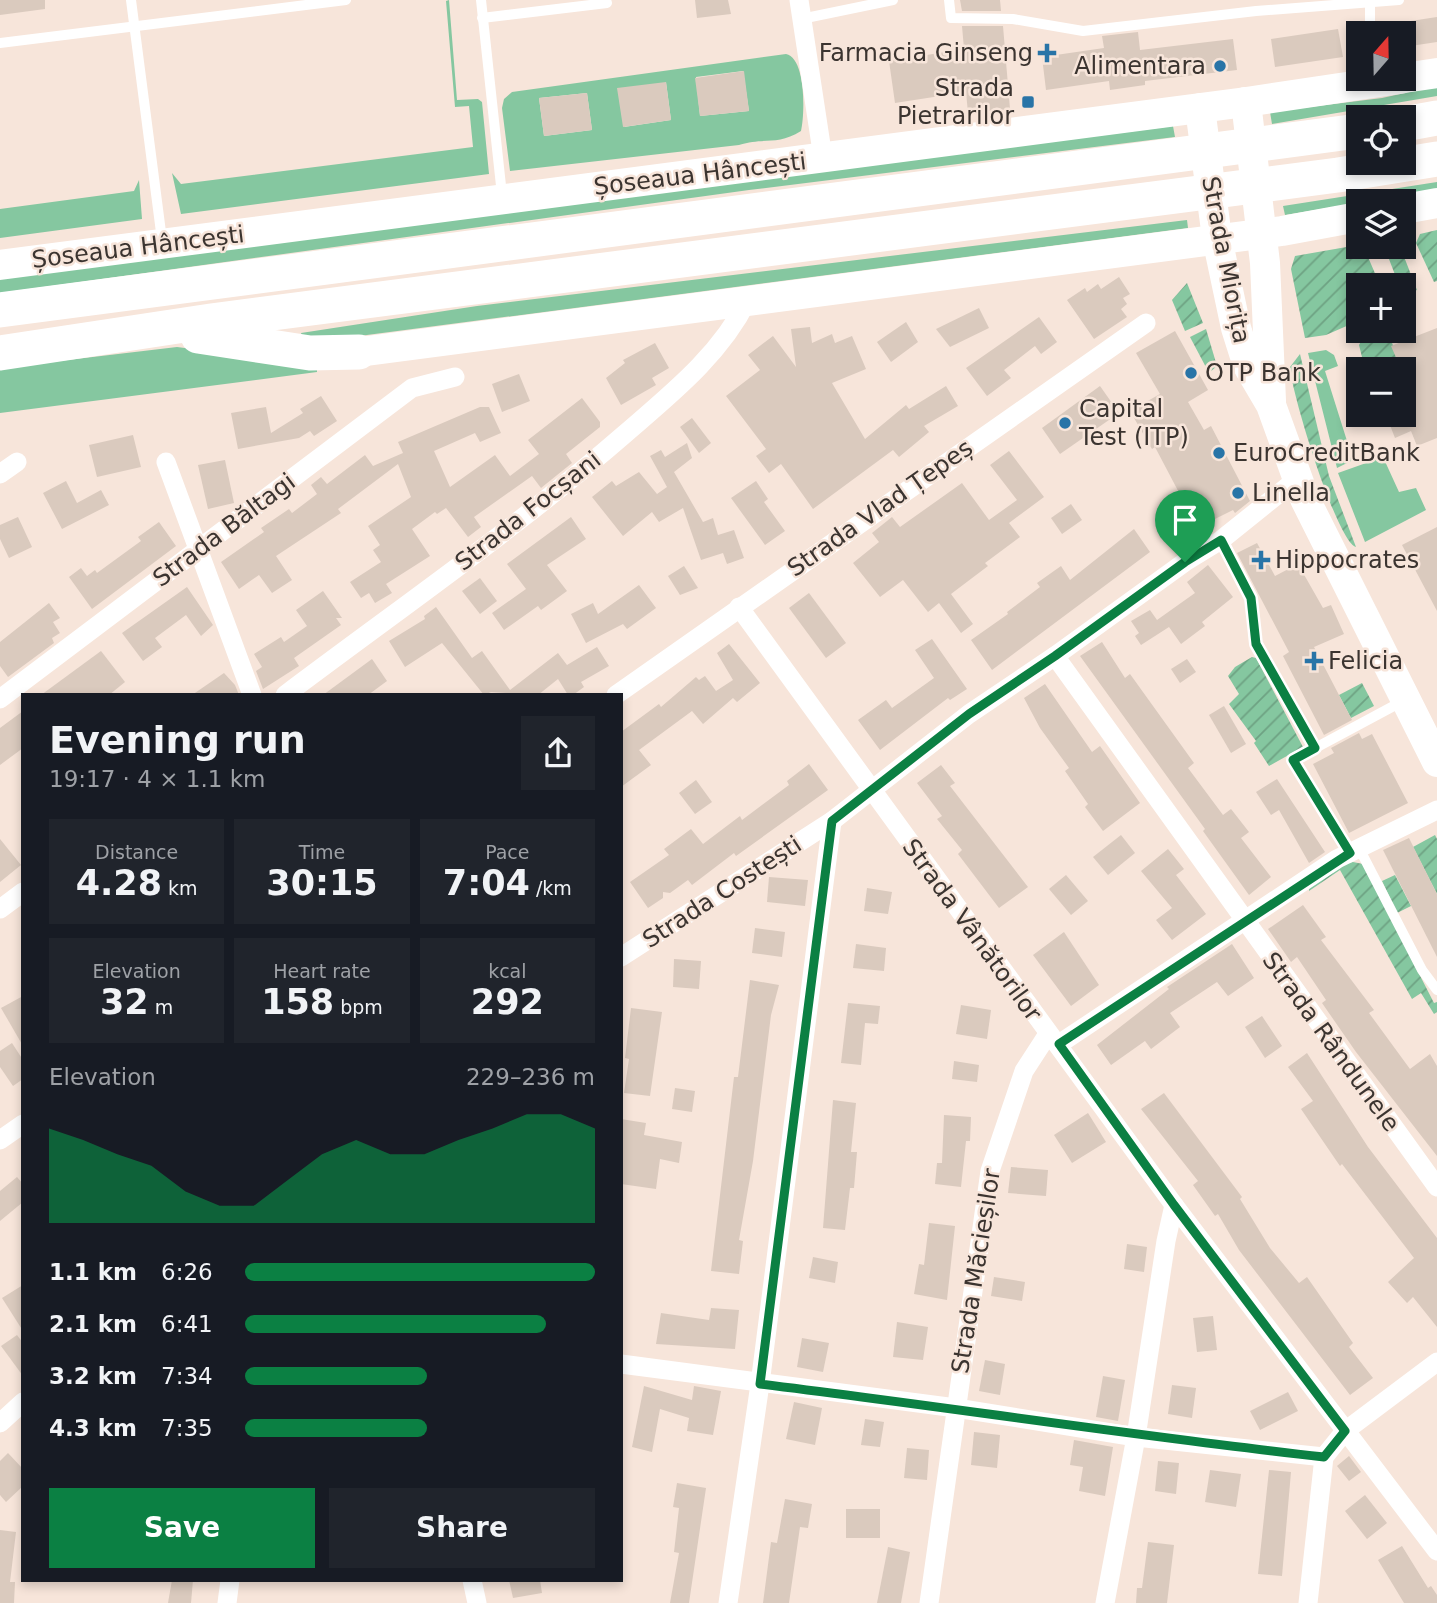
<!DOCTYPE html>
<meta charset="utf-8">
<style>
body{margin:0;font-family:"DejaVu Sans",sans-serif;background:#20242c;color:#f1f3f6;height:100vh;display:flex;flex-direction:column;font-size:26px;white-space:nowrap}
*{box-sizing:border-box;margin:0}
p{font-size:23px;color:#9ea1a6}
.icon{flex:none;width:38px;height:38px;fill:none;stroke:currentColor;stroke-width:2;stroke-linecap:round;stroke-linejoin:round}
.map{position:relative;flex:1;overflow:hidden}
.side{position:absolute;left:21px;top:693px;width:602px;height:889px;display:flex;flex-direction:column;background:#171b24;border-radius:0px;box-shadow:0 4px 10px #0003}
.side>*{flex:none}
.needle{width:46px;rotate:20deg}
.tools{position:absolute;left:1346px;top:21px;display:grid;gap:14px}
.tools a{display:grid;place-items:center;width:70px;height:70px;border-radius:0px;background:#171b24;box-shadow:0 4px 10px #0003;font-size:35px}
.pin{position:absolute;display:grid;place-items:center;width:60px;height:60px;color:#fff;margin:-72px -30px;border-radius:50% 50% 50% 0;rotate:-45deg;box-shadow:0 0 7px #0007}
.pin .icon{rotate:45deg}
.round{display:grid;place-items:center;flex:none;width:74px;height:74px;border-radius:0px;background:#20242c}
.overview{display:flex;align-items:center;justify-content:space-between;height:119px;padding:0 28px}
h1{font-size:38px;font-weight:700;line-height:52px}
.metrics{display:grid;grid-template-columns:repeat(3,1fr);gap:10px;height:119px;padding:7px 28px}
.metrics div{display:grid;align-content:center;border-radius:0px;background:#20242c;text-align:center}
.metrics b{font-size:35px;font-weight:700}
.metrics small{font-size:19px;font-weight:400}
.metrics p{font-size:19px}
.chart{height:196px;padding:14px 28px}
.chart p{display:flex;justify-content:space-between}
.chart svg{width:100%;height:126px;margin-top:7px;fill:#0b8043;opacity:.7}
.cta{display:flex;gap:14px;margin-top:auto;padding:14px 28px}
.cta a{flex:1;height:80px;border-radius:0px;background:#0b8043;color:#fff;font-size:28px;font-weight:700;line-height:80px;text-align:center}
.cta a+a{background:#20242c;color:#f1f3f6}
ul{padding:0 28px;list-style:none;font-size:23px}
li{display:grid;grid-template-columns:112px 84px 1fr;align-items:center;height:52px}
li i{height:18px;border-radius:9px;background:#0b8043}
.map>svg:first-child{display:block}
</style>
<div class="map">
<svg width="1437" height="1603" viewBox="0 0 1437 1603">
<defs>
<pattern id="garden-furrows" width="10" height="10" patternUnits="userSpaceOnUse" patternTransform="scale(1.75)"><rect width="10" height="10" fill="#85c7a0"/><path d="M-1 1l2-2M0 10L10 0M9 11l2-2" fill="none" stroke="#6ea283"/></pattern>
</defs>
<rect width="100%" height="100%" fill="#f7e5da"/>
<g fill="#85c7a0" fill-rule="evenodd">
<path d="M449,0L457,100L478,99L482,102L489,174L181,214L172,173L181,184L473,147L469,106L455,107L446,1Z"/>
<path d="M786,54C806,58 805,114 801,131C777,146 764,137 739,145L510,171L502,108L504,99L512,92ZM743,71L749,111L700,116L696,77ZM666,82L671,120L624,127ZM587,93L592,130L544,136L539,98Z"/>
<path d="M1437,86V96L1272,124L1270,112L1382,98Z"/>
<path d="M1173,126L1175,137L749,190L0,293V277Z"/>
<path d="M139,180L142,219L0,238V209L134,191Z"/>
<path d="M1437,182V190L1285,215L1283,206Z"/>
<path d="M1187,220L1188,228L344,338L302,336L301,333L477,306Z"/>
<path d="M177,347L317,365V372L0,413V368Z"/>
<path d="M1326,350L1334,355L1338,366L1325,371L1353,460L1337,468L1308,353Z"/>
<path d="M1383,457L1399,492L1416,488L1426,510L1365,542L1338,473Z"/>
</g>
<g fill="url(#garden-furrows)">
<path d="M1437,230V281L1434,282L1416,243L1420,234Z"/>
<path d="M1358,245L1365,250L1380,285H1358V321L1326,335L1305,338L1291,269L1295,256Z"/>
<path d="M1401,249L1417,290L1404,295V285H1399L1387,254Z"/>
<path d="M1187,283L1203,323L1185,331L1172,300Z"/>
<path d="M1206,329L1217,366L1209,373L1190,337Z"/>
<path d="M1380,331H1388L1401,369H1365L1359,345L1363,338Z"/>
<path d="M1300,354L1329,476L1356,547C1337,542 1291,392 1290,367Z"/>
<path d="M1252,657L1256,658L1303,747L1269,766L1254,743L1256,741L1229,704L1239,694L1228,676L1235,667Z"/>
<path d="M1362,683L1374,706L1351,718L1339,695Z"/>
<path d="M1435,835L1437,839V894L1413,847Z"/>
<path d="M1353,862L1363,864L1434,1003L1437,1002V1012L1434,1014L1421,993L1412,999L1340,870L1309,891V885L1339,865Z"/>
<path d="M1395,875L1411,906L1397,913L1382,881Z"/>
</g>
<g fill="#dacabe">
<path d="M0,0H45V9L0,15Z"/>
<path d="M695,0H728L731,14L697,18Z"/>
<path d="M960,0H1000L1001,11H962Z"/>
<path d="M1437,17V42L1404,47V22Z"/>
<path d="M962,26H1003L1010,109L968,113L966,92L895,103L889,61L964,49Z"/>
<path d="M1338,29L1343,57L1275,67L1271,39Z"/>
<path d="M1138,32L1140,50L1233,39L1237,70L1145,81V85L1110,90L1109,81L1046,90L1042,57L1104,48L1102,36Z"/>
<path d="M744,71L749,111L700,116L695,78Z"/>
<path d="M666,82L671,120L623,127L617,88Z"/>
<path d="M587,93L592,130L544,136L539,98Z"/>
<path d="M1119,277L1130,294L1123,298L1127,304L1121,309L1127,317L1094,339L1067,300L1085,288L1087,292L1098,284L1101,289Z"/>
<path d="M979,308L989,328L950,347L936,329Z"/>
<path d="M1039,317L1057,342L1041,354L1035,346L1004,370L1011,378L987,396L966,368Z"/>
<path d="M906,322L918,342L891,362L877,342Z"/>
<path d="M810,327L812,343L832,334L835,343L852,336L866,369L832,383L865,439L906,405L909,409L946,386L958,406L924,426L929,432L899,457L893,450L813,509L781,464L769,473L756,456L766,449L726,396L760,370L748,355L773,336L796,367L791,329Z"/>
<path d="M1437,328V438L1417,446L1411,431L1395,438L1386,415H1404V369H1401L1391,346Z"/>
<path d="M1175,331L1208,390L1188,402L1204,430L1211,426L1250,501L1235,513L1233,510L1203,525L1191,501L1185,504L1155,447L1152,449L1130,411L1160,394L1136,353Z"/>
<path d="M655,343L669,368L652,378L656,385L621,405L606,378L625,363L623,360Z"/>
<path d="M519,374L530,401L502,412L492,384Z"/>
<path d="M1100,386L1119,413L1060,454L1042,428Z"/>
<path d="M321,396L337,421L314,436L310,431L299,438L238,449L231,413L266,407L271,433L303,413L300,409Z"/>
<path d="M582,398L600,422V427L566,454L572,463L541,488L532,476L474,517L481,527L468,537L446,508L437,514L435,512L412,529L430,556L386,584L392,593L375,603L369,593L361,598L350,582L381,562L373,550L380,545L368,526L411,497L398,464L338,509L341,513L276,556L292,580L272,593L259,575L239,589L221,562L264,532L261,528L289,509L292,513L317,494L311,485L321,477L327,484L365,455L373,466L403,453L398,442L480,407H489L501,433L480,442L475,433L434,451L450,487L495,455L510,476L539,454L528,440Z"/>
<path d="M692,418L711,443L699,453L680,427Z"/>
<path d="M133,435L141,467L97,477L89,445Z"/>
<path d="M687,443L692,458L674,472L703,522L713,518L718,535L734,530L744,558L727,564L723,553L701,560L683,508L659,522L652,512L623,536L592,497L612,481L616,486L639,472L657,494L667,487L650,456L661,450L665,457Z"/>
<path d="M1009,451L1044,497L1009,523L1020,537L985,563L988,566L951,594L973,624L961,633L939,603L928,612L903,580L880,597L853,563L879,542L872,533L892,517L900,527L962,483L989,520L1017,500L990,465Z"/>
<path d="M225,460L234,503L208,509L198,465Z"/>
<path d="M66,481L77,503L101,490L109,505L62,529L43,493Z"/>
<path d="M756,481L768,499L764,502L785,531L765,545L731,498Z"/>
<path d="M1071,504L1082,520L1062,534L1051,518Z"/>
<path d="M18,517L32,547L9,558L0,539V525Z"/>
<path d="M571,517L586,539L547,565L567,591L541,610L538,606L504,630L492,613L526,589L507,564Z"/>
<path d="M159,522L176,546L92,609L69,577L81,568L87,576L95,570L97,573L141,541L138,537Z"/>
<path d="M1437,527V611L1402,545Z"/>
<path d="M1134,529L1150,552L992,670L971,640L1008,614L1007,612L1040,587L1037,583L1061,566L1070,580Z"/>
<path d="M1257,543L1275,576L1298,564L1323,608L1331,605L1344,634L1314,647L1352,720L1324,735L1283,656L1289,652L1237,553Z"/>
<path d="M1208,565L1233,597L1202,622L1205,626L1181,644L1169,627L1141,645L1135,636L1139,633L1131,621L1150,610L1157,620L1195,593L1187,582Z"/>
<path d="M684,566L698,588L680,595L668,576Z"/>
<path d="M480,578L497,601L480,614L462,591Z"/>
<path d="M639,585L656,608L627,629L623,624L586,643L571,614L593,603L598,614Z"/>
<path d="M187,587L213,625L201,636L186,615L155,638L162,647L143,661L122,633Z"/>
<path d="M323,591L342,618H336L341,625L294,658L299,666L263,689L256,671L262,667L254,654L281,637L284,642L307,626L296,610Z"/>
<path d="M809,593L846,643L826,658L789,608Z"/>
<path d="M49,603L60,618L53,622L60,633L52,638L54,643L8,677L0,666V642Z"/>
<path d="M436,607L472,658L482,651L510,690L558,653L567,665L597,647L609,666L581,682L584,687L573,695H568L558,679L538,695L491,692L484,695L442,643L405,667L389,641L425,619L424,616Z"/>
<path d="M932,639L967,689L950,700L948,698L880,750L858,720L886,700L892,708L934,678L915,650Z"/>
<path d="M1102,642L1125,678L1130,674L1194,763L1188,768L1223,815L1231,809L1249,832L1241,838L1271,877L1249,895L1203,831L1205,829L1080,656Z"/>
<path d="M729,644L760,683L737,702L733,698L703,724L692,711L639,750L651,765L621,787V732L659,704L661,707L696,677L699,680L705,676L716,691L733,680L717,653Z"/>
<path d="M101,651L125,682L109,695H41Z"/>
<path d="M372,659L387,681L368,695H323Z"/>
<path d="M1187,659L1196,672L1180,683L1171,669Z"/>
<path d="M224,673L235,685L239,695H192Z"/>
<path d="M1045,684L1092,752L1100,746L1140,803L1103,831L1085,807L1088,804L1065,771L1069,768L1040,728L1024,698Z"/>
<path d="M1224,706L1246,744L1231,753L1209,715Z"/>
<path d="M23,711V748L0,765V728Z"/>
<path d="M1359,733L1362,739L1372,734L1408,803L1349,833L1313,764L1334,753L1331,748Z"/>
<path d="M809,764L828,790L736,856L734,853L692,885L688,880L670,893L663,892V898L648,908L630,882L669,855L664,849L691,829L703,844L740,816L742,820L789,785L787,781Z"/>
<path d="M941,765L955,783L950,786L1028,887L999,908L958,854L962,850L937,819L942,816L917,783Z"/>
<path d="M1277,779L1325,852L1309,863L1279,810L1271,815L1256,792Z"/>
<path d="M696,780L712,802L695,814L679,793Z"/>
<path d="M1121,835L1135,853L1108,875L1093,857Z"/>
<path d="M1409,838L1437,894V957L1383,850Z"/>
<path d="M0,839L21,865L0,882Z"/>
<path d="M1168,849L1184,869L1176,875L1206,914L1172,940L1156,920L1172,908L1141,871Z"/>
<path d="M1066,875L1088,901L1071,915L1049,889Z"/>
<path d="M769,877L808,880L805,906L767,902Z"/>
<path d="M867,888L892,892L888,914L864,911Z"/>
<path d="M1303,905L1326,937L1321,940L1374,1010L1369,1013L1410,1069L1430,1054L1437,1066V1156L1356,1052L1322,1003L1326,1000L1297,957L1291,962L1268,929Z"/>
<path d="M755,928L785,932L782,957L752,953Z"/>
<path d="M1064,932L1099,985L1071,1006L1033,955Z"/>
<path d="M856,944L886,948L884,971L853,968Z"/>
<path d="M1232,944L1254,978L1228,996L1217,982L1170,1013L1180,1027L1151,1049L1145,1041L1111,1065L1097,1045L1169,989L1167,987Z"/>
<path d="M674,959L701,961L699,989L673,987Z"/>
<path d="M750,980L779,985L771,1015L753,1161L739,1240L743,1241L739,1274L711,1271L734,1077H738Z"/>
<path d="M23,996V1046L1,1008Z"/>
<path d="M848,1003L880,1006L878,1024L865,1023L861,1065L841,1063Z"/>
<path d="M961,1005L991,1010L987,1039L956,1034Z"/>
<path d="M631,1008L662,1012L650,1096L624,1093L629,1059L625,1058Z"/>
<path d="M1262,1016L1282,1046L1265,1058L1245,1027Z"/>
<path d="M12,1043L23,1060V1079L13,1086L0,1067V1051Z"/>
<path d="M1307,1053L1368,1147L1437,1238V1327L1413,1297L1407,1303L1388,1282L1414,1258L1342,1164L1340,1166L1301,1109L1313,1101L1288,1067Z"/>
<path d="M954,1061L979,1065L977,1082L952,1079Z"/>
<path d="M675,1088L695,1091L692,1112L672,1109Z"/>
<path d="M1164,1093L1242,1197L1240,1199L1270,1248L1299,1283L1307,1277L1353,1343L1349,1347L1373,1378L1350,1395L1239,1250L1218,1214L1215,1216L1193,1185L1198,1181L1141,1109Z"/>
<path d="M833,1100L856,1103L851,1152H857L854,1188H850L845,1230L823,1228Z"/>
<path d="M1088,1113L1106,1142L1072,1163L1054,1135Z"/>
<path d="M944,1115L971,1117L970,1141H966L961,1187L935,1184L937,1163H942Z"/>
<path d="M621,1119L646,1123L644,1135L682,1142L679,1163L660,1159L656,1189L621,1184Z"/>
<path d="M1011,1167L1048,1170L1046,1196L1008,1193Z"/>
<path d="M17,1177L23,1184V1202L0,1221V1191Z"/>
<path d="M929,1223L955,1226L947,1300L914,1294L919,1264L924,1265Z"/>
<path d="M1127,1244L1147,1247L1144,1272L1124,1269Z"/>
<path d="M813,1257L838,1262L835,1283L809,1278Z"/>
<path d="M994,1277L1025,1282L1022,1301L991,1296Z"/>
<path d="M23,1285V1331L2,1298Z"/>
<path d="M711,1308L739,1310L735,1349L656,1344L661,1313L709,1320Z"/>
<path d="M1213,1316L1217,1350L1197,1352L1193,1318Z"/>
<path d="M897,1322L928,1327L923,1360L893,1357Z"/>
<path d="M17,1335L23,1343V1376L1,1346Z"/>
<path d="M802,1338L829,1343L823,1372L797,1367Z"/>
<path d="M985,1360L1005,1364L1000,1395L979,1391Z"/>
<path d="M1103,1376L1125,1380L1118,1421L1096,1417Z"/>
<path d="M1172,1385L1196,1388L1192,1418L1168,1414Z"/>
<path d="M644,1386L692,1400L694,1386L721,1391L713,1435L687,1431L689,1418L660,1409L652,1452L632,1447Z"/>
<path d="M1288,1392L1298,1411L1260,1430L1250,1411Z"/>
<path d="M794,1402L822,1408L815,1445L786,1439Z"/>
<path d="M865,1419L884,1422L880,1447L861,1445Z"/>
<path d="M974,1432L1000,1435L997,1468L971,1465Z"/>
<path d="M1074,1440L1113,1447L1105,1496L1079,1491L1083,1467L1070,1465Z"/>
<path d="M907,1448L929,1450L927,1480L904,1478Z"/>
<path d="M8,1453L23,1469V1486L6,1502L0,1495V1461Z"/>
<path d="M1349,1456L1361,1472L1349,1481L1337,1466Z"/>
<path d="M1158,1461L1179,1463L1176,1494L1155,1491Z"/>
<path d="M1210,1470L1241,1474L1236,1507L1205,1502Z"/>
<path d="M1269,1470L1291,1472L1282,1576L1258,1574Z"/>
<path d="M677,1483L706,1488L689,1603H670L679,1553L674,1552L679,1508L673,1507Z"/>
<path d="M1365,1495L1387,1523L1367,1539L1345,1511Z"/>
<path d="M785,1499L812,1504L808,1528L800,1527L789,1603H763L771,1542L777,1543Z"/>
<rect x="846" y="1509" width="34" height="29"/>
<path d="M0,1530L16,1532L10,1582H15L14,1603H0Z"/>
<path d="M1148,1542L1174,1545L1167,1603H1136L1137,1588H1142Z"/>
<path d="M1402,1546L1428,1588L1431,1586L1437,1595V1603H1404L1378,1560Z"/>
<path d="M888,1547L910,1552L901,1603H877Z"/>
<path d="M172,1580H193L191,1603H168Z"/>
<path d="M509,1580H540L542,1593L513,1598Z"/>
</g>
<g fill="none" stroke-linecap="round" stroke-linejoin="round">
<g stroke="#fff" stroke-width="10">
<path d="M131,0L162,240"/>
<path d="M481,0L502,195"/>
<path d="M949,0L951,18L1013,19L1083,31L1256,11L1399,0"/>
<path d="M1370,0V33"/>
<path d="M482,18L607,3L606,0"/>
<path d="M801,19L893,0"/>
<path d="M0,43L346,0"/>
<path d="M1221,540L1251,598L1256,644L1315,748"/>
<path d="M1359,848L1422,970L1437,990"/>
<path d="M1350,853L1293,760L1403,701"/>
</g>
<g stroke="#fff" stroke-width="19">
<path d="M799,0L823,158"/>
<path d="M166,462L252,695"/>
<path d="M0,474L17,462"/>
<path d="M739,607L1174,1205L1437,1551"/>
<path d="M1055,656L1437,1187"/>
<path d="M285,695C399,609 518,527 626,433C671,394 720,355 747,301"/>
<path d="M616,695L1146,323"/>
<path d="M0,699L412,388L455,377"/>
<path d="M0,909L23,892"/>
<path d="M621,957L832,821L969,714L1055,656L1185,562L1221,540L1297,479"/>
<path d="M1059,1044L1337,859L1437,810"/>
<path d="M0,1140L23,1124"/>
<path d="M621,1364L956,1408L1136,1437L1324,1457"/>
<path d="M0,1423L23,1402"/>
<path d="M1324,1457L1345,1431L1437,1362"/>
<path d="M472,1580L477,1603"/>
<path d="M227,1603L230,1580"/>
<path d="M728,1603L760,1384L832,821"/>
<path d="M929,1603L990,1171L1024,1071L1048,1034"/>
<path d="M1105,1603L1136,1437L1166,1241L1174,1205"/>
<path d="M1308,1603L1324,1457"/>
</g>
<g stroke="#fff" stroke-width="30">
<path d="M1404,78L1437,73"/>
<path d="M1246,102L1265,263L1271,401"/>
<path d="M1200,108L1217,238L1236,328L1248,366L1271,405L1305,499L1437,762"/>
<path d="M1404,209L1437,203"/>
<path d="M0,265L1246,102L1400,79"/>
<path d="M359,352L1282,231L1358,217"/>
</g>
<g stroke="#fff" stroke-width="35">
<path d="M1404,124L1437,118"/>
<path d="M0,310L1358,131"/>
<path d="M198,336L310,353L359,352"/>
<path d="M0,353L211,321L1338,175L1437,159"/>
</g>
</g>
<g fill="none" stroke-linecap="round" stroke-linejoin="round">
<g stroke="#fff" stroke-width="14">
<path id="route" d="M1221,540L1251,598L1256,644L1315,748L1293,760L1350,853L1059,1044L1174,1205L1345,1431L1324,1457C1135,1436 948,1407 760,1384L832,821L969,714L1055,656L1185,562Z"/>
</g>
<use href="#route" stroke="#0b8043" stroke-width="9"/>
</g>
<g fill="#2874a7" stroke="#f7e5da" stroke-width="2.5">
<path d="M1043.5 42.5h7v7h7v7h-7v7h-7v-7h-7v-7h7z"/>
<circle cx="1220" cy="66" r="7"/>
<rect x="1021" y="95" width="14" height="14" rx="3.5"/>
<circle cx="1191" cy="373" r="7"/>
<circle cx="1065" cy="423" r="7"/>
<circle cx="1219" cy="453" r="7"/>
<circle cx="1238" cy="493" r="7"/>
<path d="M1257.5 549.5h7v7h7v7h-7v7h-7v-7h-7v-7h7z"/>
<path d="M1310.5 650.5h7v7h7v7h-7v7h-7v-7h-7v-7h7z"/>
</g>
<g text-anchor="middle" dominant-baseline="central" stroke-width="5" stroke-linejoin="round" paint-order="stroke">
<g font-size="24" fill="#3b3430" stroke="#f7e5da" text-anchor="start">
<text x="1033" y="53" text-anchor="end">Farmacia Ginseng</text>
<text x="1206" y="66" text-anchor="end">Alimentara</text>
<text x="1014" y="88" text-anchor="end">Strada<tspan x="1014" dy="28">Pietrarilor</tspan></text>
<text x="1205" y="373">OTP Bank</text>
<text x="1079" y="409">Capital<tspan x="1079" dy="28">Test (ITP)</tspan></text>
<text x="1233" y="453">EuroCreditBank</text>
<text x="1252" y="493">Linella</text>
<text x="1275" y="560">Hippocrates</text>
<text x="1328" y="661">Felicia</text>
</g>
<g font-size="24" fill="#3b3430" stroke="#f7e5da">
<text transform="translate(700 174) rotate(-7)">Șoseaua Hâncești</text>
<text transform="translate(138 247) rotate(-7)">Șoseaua Hâncești</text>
<text transform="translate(1226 260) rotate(79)">Strada Miorița</text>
<text transform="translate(880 508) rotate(-35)">Strada Vlad Țepeș</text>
<text transform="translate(528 511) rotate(-38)">Strada Focșani</text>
<text transform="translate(224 530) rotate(-37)">Strada Băltagi</text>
<text transform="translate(722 892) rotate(-33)">Strada Costești</text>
<text transform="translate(972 930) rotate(54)">Strada Vânătorilor</text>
<text transform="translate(1331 1042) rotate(54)">Strada Rândunele</text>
<text transform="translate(976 1271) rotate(-81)">Strada Măcieșilor</text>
</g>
</g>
</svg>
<div class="tools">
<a><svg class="needle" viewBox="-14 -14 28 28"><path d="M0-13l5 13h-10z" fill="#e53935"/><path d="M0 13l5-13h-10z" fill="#9ea1a6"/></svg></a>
<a><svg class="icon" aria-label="locate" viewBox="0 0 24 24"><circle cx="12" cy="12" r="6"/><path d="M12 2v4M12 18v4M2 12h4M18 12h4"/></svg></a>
<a><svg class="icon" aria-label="layers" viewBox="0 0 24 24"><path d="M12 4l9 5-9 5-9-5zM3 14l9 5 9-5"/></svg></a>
<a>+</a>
<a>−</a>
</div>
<div class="pin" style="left:1185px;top:562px;background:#1e9e55"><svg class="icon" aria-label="arrive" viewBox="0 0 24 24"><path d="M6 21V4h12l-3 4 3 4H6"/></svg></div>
<section class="side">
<div class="overview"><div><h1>Evening run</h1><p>19:17 · 4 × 1.1 km</p></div><a class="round"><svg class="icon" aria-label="share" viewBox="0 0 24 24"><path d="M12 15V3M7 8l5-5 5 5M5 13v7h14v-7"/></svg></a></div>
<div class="metrics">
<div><p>Distance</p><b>4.28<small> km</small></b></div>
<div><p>Time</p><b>30:15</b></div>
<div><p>Pace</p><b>7:04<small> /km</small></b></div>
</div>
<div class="metrics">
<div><p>Elevation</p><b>32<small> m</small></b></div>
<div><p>Heart rate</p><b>158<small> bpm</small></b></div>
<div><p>kcal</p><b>292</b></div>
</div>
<div class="chart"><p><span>Elevation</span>229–236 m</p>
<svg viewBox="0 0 160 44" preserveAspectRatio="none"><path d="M0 44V11L10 15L20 20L30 24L40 33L50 38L60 38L70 29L80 20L90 15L100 20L110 20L120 15L130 11L140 6L150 6L160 11V44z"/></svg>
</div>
<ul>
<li><b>1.1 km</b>6:26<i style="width:100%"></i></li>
<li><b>2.1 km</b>6:41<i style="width:86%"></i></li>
<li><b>3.2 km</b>7:34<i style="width:52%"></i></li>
<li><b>4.3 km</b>7:35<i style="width:52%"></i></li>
</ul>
<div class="cta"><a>Save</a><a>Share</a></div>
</section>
</div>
